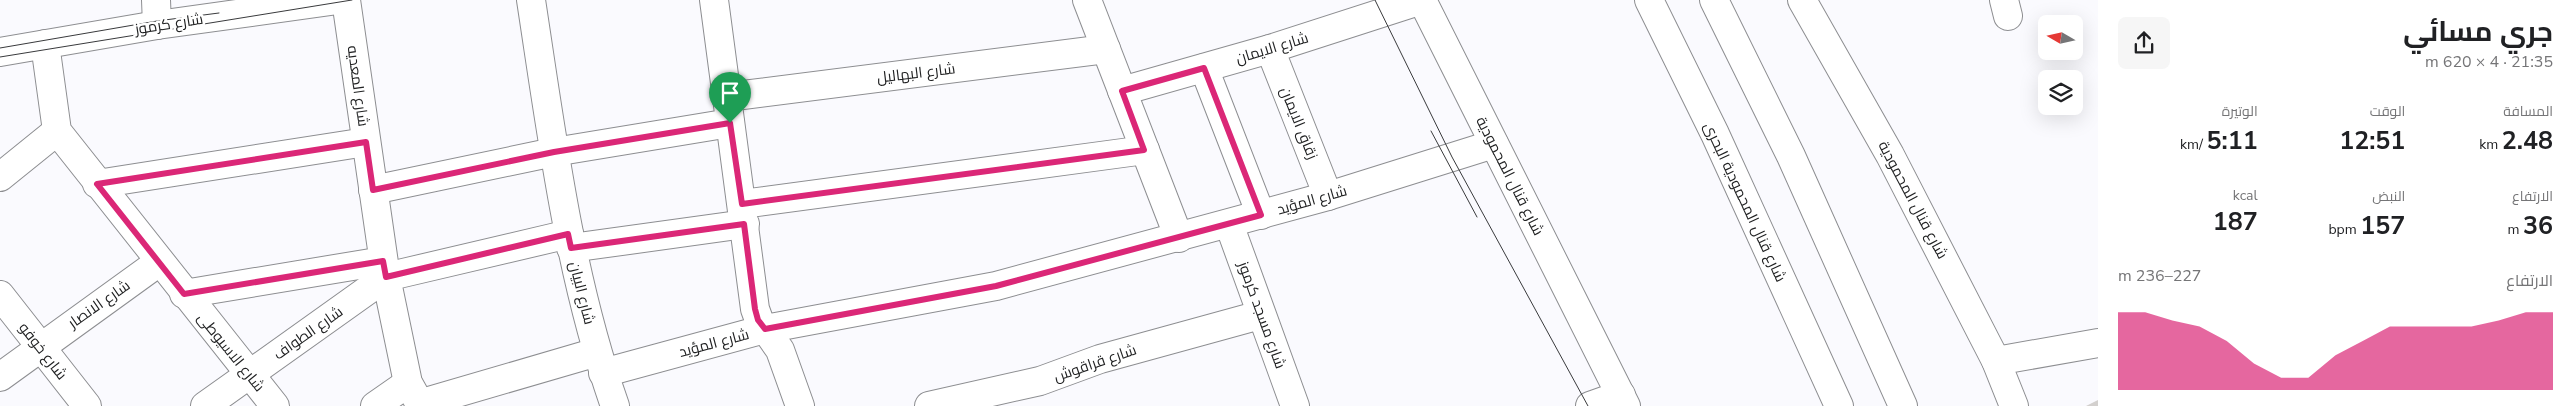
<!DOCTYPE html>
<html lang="ar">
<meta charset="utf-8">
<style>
body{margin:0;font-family:"Nunito Sans",Cairo,sans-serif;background:#f6f6f6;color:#202124;direction:rtl;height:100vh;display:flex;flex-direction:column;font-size:19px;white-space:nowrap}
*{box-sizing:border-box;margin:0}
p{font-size:16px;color:#757577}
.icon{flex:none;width:28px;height:28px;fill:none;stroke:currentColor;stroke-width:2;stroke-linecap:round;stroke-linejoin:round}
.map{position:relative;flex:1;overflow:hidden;direction:ltr}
.details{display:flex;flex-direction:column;background:#fff;width:475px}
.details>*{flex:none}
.needle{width:32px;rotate:279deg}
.fabs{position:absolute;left:2038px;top:15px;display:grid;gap:10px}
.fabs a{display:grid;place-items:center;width:45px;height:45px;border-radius:8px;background:#fff;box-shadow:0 5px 20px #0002;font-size:25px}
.pin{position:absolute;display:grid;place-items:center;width:42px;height:42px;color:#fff;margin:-51px -21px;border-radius:50% 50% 50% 0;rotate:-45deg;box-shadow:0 0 5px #0007}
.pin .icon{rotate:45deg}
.round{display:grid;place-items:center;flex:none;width:52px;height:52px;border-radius:8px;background:#f6f6f6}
.headline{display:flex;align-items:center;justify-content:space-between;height:85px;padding:0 20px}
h1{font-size:28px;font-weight:700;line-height:38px}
.metrics{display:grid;grid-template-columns:repeat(3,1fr);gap:8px;height:85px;padding:5px 20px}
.metrics div{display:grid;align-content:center}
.metrics b{font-size:25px;font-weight:700}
.metrics small{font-size:14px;font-weight:400}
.metrics p{font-size:14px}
.chart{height:140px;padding:10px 20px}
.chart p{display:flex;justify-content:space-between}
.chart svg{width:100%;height:90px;margin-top:5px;fill:#db2777;opacity:.7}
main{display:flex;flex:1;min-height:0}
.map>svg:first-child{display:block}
</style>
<main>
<section class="details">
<div class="headline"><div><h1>جري مسائي</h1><p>21:35 · 4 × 620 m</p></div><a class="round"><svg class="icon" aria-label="share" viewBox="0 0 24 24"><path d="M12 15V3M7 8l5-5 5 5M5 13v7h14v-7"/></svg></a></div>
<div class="metrics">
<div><p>المسافة</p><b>2.48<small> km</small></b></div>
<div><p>الوقت</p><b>12:51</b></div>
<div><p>الوتيرة</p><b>5:11<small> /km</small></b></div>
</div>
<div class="metrics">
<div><p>الارتفاع</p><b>36<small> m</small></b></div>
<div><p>النبض</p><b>157<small> bpm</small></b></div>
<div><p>kcal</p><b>187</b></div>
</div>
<div class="chart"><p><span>الارتفاع</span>227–236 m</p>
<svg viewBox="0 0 160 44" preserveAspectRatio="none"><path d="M0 44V6L10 6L20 10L30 13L40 20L50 31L60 38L70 38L80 27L90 20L100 13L110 13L120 13L130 13L140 10L150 6L160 6V44z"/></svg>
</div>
</section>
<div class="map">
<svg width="2098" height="406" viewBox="0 0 2098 406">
<rect width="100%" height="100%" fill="#fafafe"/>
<path fill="#d3d0ce" d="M2098,400V406H2086Z"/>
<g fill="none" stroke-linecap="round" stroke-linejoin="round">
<g stroke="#8d8e91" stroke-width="30">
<g id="minor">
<path d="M156,0L157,25"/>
<path d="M346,0L386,277L408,383L421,406"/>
<path d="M531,0C552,137 569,275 615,406"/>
<path d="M714,0L755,309L759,320L780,350L800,406"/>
<path d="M1087,0L1179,238"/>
<path d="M2004,0L2008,16"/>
<path d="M45,44L57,131L275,406"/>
<path d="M1270,49L1328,196"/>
<path d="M1204,68L1261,215"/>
<path d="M1122,91L1270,49L1422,0"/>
<path d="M727,97L1106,49"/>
<path d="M0,177L57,131"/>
<path d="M97,184L366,142"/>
<path d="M373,190L554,152L730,123"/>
<path d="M742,204L1145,150"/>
<path d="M1229,224L1295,406"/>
<path d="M571,248L745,224"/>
<path d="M184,294L383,261"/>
<path d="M0,295L87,406"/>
<path d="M1996,361L2098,343"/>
<path d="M603,373L765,329L996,286L1328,196L1494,144"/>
<path d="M0,377L159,262"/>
<path d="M419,404L597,352"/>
<path d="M205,406L386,277L569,234"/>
<path d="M375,406L408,383"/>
<path d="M929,406L1040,381L1100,359L1260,315"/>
<path d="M1590,406L1621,395"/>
</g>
</g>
<g stroke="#8d8e91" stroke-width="30">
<path id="tertiary" d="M1802,0L1890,155L1996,361L2014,406"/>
</g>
<g stroke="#8d8e91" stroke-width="30">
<g id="secondary">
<path d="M1422,0L1626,406"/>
<path d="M1649,0L1715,134L1839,406"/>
<path d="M1714,0L1791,156L1903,406"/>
<path d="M0,52L157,25L338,0"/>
</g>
</g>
<use href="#minor" stroke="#fff" stroke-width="28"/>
<use href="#tertiary" stroke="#fff" stroke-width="28"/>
<use href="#secondary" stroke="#fff" stroke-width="28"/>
<g stroke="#393a3c" stroke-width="1">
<path d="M1375,0L1452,157L1588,406"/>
<path d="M0,48L157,21L219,13"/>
<path d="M0,57L352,0"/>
<path d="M1431,131L1477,217"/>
</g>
</g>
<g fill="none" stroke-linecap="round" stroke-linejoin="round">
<g stroke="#fff" stroke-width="10">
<path id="route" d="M1204,68L1261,215L996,286L765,329L758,320L755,309L744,224L571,248L568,234L386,277L383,261L184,294L97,184L366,142L373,190L554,152L730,123L742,204L1144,150L1122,91Z"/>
</g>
<use href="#route" stroke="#db2777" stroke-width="6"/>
</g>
<g text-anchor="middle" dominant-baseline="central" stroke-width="5" stroke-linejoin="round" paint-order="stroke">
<g font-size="15" fill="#212223" stroke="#fff">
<text transform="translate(169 24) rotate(-9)">شارع كرموز</text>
<text transform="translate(1272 48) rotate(-17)">شارع الايمان</text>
<text transform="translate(916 73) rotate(-7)">شارع البهاليل</text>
<text transform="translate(358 86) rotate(82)">شارع المعديه</text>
<text transform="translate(1299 123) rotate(68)">زقاق الايمان</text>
<text transform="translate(1510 176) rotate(63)">شارع قنال المحمودية</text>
<text transform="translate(1312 200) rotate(-16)">شارع المؤيد</text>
<text transform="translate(1913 200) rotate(62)">شارع قنال المحمودية</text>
<text transform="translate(1745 202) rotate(65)">شارع قنال المحمودية البحرى</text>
<text transform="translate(582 293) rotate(76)">شارع البيان</text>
<text transform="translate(99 304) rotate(-35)">شارع الانصار</text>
<text transform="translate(1262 315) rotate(70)">شارع مسجد كرموز</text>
<text transform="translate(308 333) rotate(-35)">شارع الطواف</text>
<text transform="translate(714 343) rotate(-15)">شارع المؤيد</text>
<text transform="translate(43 351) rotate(52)">شارع خوفو</text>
<text transform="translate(231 352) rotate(51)">شارع الاسيوطى</text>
<text transform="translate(1095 363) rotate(-19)">شارع قراقوش</text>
</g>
</g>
</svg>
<div class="fabs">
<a><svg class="needle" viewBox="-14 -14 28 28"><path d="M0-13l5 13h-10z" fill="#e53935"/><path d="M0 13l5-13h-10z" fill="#757577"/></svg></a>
<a><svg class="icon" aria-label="layers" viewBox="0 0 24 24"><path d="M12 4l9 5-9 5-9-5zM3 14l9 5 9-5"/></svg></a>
</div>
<div class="pin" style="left:730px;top:123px;background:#1e9e55"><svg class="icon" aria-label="arrive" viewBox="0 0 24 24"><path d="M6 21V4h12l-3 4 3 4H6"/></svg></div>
</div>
</main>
